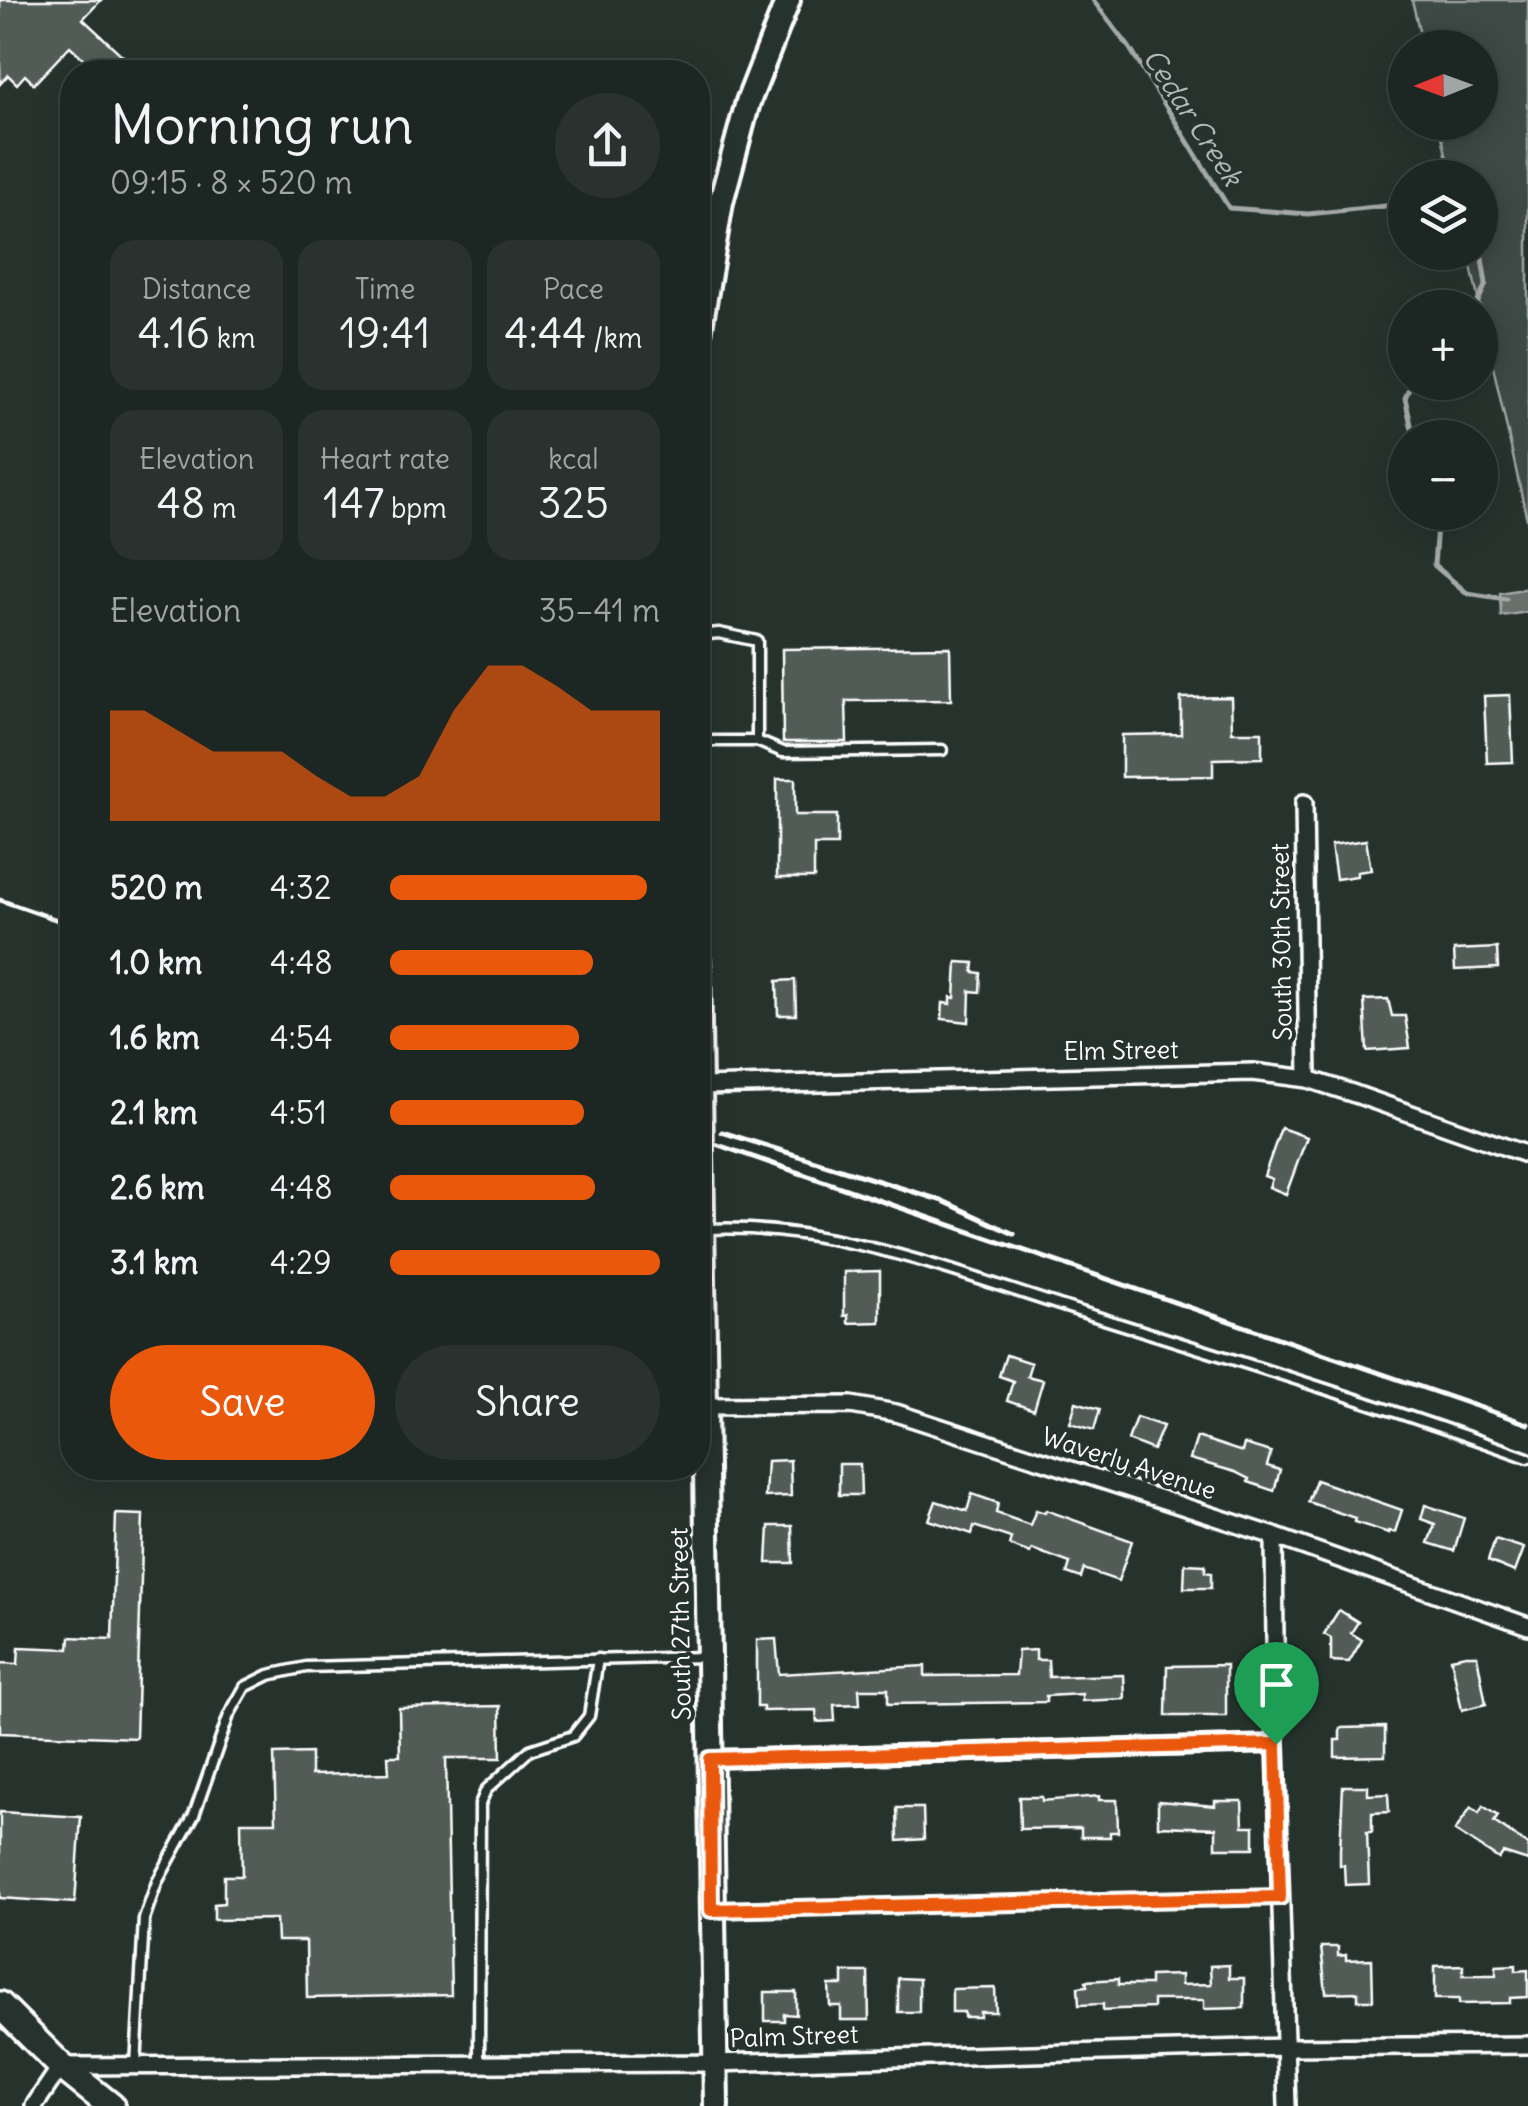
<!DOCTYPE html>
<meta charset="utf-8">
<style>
body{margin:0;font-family:Delius,sans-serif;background:#29322f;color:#f1f3f6;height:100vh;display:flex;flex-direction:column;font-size:38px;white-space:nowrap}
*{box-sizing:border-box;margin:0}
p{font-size:32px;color:#a0a5a5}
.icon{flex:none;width:55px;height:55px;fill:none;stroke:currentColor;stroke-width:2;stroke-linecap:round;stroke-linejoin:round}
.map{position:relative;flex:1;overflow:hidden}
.sheet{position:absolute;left:60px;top:60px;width:650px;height:1420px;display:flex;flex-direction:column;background:#1c2622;border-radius:40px;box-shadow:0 5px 25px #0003,0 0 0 2px #3a4340}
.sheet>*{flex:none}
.needle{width:65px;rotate:269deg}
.fabs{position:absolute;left:1388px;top:30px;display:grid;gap:20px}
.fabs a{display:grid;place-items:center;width:110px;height:110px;border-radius:50%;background:#1c2622;box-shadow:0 5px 25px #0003,0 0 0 2px #3a4340;font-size:50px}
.pin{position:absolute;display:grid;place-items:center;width:85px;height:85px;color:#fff;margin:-102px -42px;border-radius:50% 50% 50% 0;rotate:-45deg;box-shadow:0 0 10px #0007}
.pin .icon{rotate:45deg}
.round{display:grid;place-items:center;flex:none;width:105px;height:105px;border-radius:52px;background:#29322f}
.summary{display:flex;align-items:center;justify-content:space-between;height:170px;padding:0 50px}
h1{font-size:55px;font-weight:600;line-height:75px}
.stats{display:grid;grid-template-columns:repeat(3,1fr);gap:15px;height:170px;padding:10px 50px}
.stats div{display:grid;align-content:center;border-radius:25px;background:#29322f;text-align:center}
.stats b{font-size:42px;font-weight:600}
.stats small{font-size:28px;font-weight:400}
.stats p{font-size:28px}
.chart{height:280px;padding:20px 50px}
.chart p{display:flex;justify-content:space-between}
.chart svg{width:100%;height:180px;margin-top:10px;fill:#ea580c;opacity:.7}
.action{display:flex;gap:20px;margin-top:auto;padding:20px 50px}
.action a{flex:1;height:115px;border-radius:60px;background:#ea580c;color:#fff;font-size:40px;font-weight:600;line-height:115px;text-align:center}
.action a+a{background:#29322f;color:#f1f3f6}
ul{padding:0 50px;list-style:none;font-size:32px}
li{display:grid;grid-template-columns:160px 120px 1fr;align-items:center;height:75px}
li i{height:25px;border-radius:12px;background:#ea580c}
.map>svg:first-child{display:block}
</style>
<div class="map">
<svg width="1528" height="2106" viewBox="0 0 1528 2106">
<rect width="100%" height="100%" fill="#26332d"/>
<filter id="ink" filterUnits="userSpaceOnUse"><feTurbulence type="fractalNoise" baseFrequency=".01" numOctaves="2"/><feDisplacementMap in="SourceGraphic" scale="20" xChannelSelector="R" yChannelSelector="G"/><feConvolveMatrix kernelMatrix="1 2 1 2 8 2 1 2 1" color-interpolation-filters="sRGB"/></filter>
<g filter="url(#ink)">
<path fill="#3e4944" stroke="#9ea4a2" stroke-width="2.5" d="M1412,0H1528V524L1468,253L1480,252V178L1451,177L1439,123L1480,122V48L1423,47Z"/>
<path fill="#67706c" stroke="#a4a9a7" stroke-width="2.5" d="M1528,588V612L1501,616L1500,593Z"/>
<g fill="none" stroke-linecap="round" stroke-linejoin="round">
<g stroke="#a4a9a7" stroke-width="5">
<path d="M1093,0L1129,47L1229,208L1308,214L1405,204"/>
<path d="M1475,308L1486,284L1480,246"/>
<path d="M1412,382L1405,398L1414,438"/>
<path d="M1438,512L1434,565L1467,593L1506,599"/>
</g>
</g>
<g fill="#515c57" stroke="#fff" stroke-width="2.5">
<path d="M0,0H101L83,19L124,57L110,72H98L70,46L34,84L25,75L17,84L8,75L0,84Z"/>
<path d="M950,647L951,700L846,701L847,742H783L782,649Z"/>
<path d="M1510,695L1513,762L1487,763L1484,696Z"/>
<path d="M1231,697L1232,732H1262V758L1213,759V776L1122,777V735L1181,734V698Z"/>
<path d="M777,779H795V815H837V845H814V878H777Z"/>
<path d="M1366,840L1371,870L1357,872V876L1336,879L1331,845Z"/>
<path d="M1497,948L1498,968L1455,970L1454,950Z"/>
<path d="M957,962L974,963L973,972L981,973L980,992L970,991L969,1022L942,1019L943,1003L951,1004V997L955,998Z"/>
<path d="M795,980L796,1015H778L777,981Z"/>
<path d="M1388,999L1392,1016H1405L1410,1048L1367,1051L1364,1000Z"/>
<path d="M1281,1128L1307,1137L1286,1194L1269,1187L1272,1179L1264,1176Z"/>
<path d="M880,1271V1322L848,1323V1315L844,1316V1272Z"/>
<path d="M1006,1355L1031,1363L1027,1376L1043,1380L1034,1410L1007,1401L1013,1381L999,1376Z"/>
<path d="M1076,1402L1100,1409L1094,1430L1070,1423Z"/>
<path d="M1136,1417L1163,1426L1153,1450L1128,1440Z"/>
<path d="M1197,1437L1242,1452L1244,1444L1271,1452L1267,1466L1280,1470L1274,1491L1248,1482L1249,1479L1235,1472L1190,1459Z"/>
<path d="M790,1460L791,1496L765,1497L767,1461Z"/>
<path d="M839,1464H860L861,1495H839Z"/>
<path d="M1316,1480L1402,1510L1395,1532L1389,1531V1533L1354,1522L1355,1518L1308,1502Z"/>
<path d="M972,1494L998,1503L996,1513L1030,1525L1036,1510L1045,1513L1046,1510L1132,1541L1118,1581L1084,1569L1081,1578L1067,1573L1070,1563L1032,1549L1030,1553L1009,1545L1011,1538L974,1526L972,1534L929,1520L936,1501L967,1511Z"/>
<path d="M1425,1505L1464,1518L1454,1551L1428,1543L1435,1524L1421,1519Z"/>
<path d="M116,1514L143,1515L136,1738L0,1733V1663L18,1664L19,1647L69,1649L70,1637L112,1639Z"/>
<path d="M769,1526H792L793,1563H767Z"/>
<path d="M1495,1539L1524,1548L1515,1572L1488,1561Z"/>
<path d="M1185,1564L1205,1565V1572L1211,1573V1588H1184Z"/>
<path d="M1339,1610L1358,1622L1351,1633L1362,1640L1349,1662L1331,1661V1638L1324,1634Z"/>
<path d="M776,1639L779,1674L925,1666V1676L1016,1675L1018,1651L1036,1650V1660H1048L1049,1677L1124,1675L1125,1699L1082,1701V1694L1046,1696V1702L888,1704V1689H859L860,1704L834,1705L835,1721L817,1722L816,1710L763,1711V1707H757V1640Z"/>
<path d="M1466,1655H1477L1486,1704L1462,1710L1451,1658Z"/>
<path d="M1226,1665V1716H1166L1167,1666Z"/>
<path d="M500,1706L501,1758H446L451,1995L307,1998L306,1941H277L276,1919L214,1920V1904L224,1903V1876H242L241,1822H276L274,1754L311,1753V1775L389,1773L388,1756H400L399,1708Z"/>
<path d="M1385,1727V1756L1335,1757V1740H1340V1728Z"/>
<path d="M1343,1786H1368V1795L1388,1794L1389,1812L1372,1813V1832H1367L1369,1884L1345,1885L1344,1865H1340V1850Z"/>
<path d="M1099,1796V1800H1117L1118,1832H1110V1837H1081V1828L1020,1829L1019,1797H1042V1801Z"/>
<path d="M1158,1801L1215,1806V1801H1242L1243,1826H1254V1848H1216V1828L1158,1826Z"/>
<path d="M1483,1806L1498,1816L1494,1822L1528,1845V1861L1503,1853L1499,1859L1455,1831L1471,1807L1479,1813Z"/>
<path d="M897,1808H923L924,1839L898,1841Z"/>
<path d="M0,1812L81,1817L75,1903L0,1898Z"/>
<path d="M1321,1947H1338V1956L1346,1955V1960L1372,1959L1373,2000H1358V1992L1326,1993Z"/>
<path d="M1229,1965V1978H1244V2008L1204,2009V2000H1153V2008L1119,2009L1103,2010V2004L1079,2005L1078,1987L1087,1986L1086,1981L1118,1979V1985H1150V1976L1181,1975V1985L1211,1984L1210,1966Z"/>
<path d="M1463,1965V1975H1496V1966L1516,1965V1971L1528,1970V1997L1510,1998V2003L1459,2004V1999H1435V1966Z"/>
<path d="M843,1972H868L869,2020H841V2006H830L829,1985H843Z"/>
<path d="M898,1978L919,1979V2012H898Z"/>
<path d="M995,1988L996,2012H980V2017H964V2012H952V1989Z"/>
<path d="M765,1992H796V2015L784,2014V2021H765Z"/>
</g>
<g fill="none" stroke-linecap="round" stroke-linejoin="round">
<g stroke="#fff" stroke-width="15">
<g id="lane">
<path d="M698,192L717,200"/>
<path d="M698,635L719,633L757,641V741H698"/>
<path d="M757,741L783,752L942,750"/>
<path d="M707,1229C833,1223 956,1273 1075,1310C1226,1357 1378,1404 1528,1458"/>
<path d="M716,1910L1280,1897"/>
<path d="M479,2064L480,1804L486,1790L530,1750L573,1736L589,1716L598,1659"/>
<path d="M136,2066L144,1919L157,1882L194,1815L229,1715L245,1687L269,1675L306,1667L704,1657"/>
</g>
</g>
<g stroke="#fff" stroke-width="22">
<g id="street">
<path d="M1304,803L1308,1079"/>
<path d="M701,1086L1253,1072L1308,1079L1355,1094L1528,1155"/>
<path d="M705,1406L851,1405L896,1413L1274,1536L1528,1626"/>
<path d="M1274,1536L1276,1744L1287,2106"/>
<path d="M710,1759L1276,1744"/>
<path d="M34,2106L61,2066L713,2063L1286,2047L1528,2045"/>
</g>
</g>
<g stroke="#fff" stroke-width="30">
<g id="secondary">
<path d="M698,339L721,202L748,102L788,0"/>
<path d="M698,961L716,2106"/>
</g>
</g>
<g stroke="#fff" stroke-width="32">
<path id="primary" d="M0,2005L61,2066L111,2106"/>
</g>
<use href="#lane" stroke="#26332d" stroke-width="8"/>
<use href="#street" stroke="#26332d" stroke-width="15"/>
<use href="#secondary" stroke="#26332d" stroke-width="22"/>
<use href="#primary" stroke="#26332d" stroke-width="25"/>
<g stroke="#fff" stroke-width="5">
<path d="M0,900L72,925"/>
<path d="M722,1132L943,1201L1014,1234"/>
<path d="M698,1138L1528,1424"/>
</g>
</g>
</g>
<g fill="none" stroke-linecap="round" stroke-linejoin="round" filter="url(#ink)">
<g stroke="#fff" stroke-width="20">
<path id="route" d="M1276,1744L1280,1897L711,1910L710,1759Z"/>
</g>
<use href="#route" stroke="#ea580c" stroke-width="12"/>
</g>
<g text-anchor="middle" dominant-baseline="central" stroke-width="8" stroke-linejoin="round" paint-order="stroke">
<g font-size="25" fill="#fff" stroke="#26332d">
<text transform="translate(1281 942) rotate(-91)">South 30th Street</text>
<text transform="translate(1121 1050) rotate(-1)">Elm Street</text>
<text transform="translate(1129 1463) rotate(18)">Waverly Avenue</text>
<text transform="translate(680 1624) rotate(-91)">South 27th Street</text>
<text transform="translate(794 2036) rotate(-2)">Palm Street</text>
</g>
<g font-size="28" font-style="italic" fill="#b3b8b6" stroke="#26332d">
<text transform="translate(1193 117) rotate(57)">Cedar Creek</text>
</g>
</g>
</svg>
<div class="fabs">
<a><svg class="needle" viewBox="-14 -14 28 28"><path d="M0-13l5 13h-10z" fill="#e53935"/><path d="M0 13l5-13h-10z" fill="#a0a5a5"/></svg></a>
<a><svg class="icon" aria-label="layers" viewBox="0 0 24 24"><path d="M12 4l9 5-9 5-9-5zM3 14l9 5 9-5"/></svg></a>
<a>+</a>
<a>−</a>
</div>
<div class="pin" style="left:1276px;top:1744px;background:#1e9e55"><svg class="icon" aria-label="arrive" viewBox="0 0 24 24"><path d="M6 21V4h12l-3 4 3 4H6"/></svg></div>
<section class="sheet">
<div class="summary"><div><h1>Morning run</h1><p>09:15 · 8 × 520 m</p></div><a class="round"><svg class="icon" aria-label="share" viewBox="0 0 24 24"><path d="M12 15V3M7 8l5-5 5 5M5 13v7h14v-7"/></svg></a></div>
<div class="stats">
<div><p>Distance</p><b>4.16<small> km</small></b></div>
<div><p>Time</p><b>19:41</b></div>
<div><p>Pace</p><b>4:44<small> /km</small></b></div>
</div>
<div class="stats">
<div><p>Elevation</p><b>48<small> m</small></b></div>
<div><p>Heart rate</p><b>147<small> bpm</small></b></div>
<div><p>kcal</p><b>325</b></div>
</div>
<div class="chart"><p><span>Elevation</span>35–41 m</p>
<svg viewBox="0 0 160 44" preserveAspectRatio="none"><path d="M0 44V17L10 17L20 22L30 27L40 27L50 27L60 33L70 38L80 38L90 33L100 17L110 6L120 6L130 11L140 17L150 17L160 17V44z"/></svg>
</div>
<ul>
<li><b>520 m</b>4:32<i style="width:95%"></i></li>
<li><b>1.0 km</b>4:48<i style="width:75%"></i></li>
<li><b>1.6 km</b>4:54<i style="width:70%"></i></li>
<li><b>2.1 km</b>4:51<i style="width:72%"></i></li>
<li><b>2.6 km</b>4:48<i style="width:76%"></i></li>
<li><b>3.1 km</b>4:29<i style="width:100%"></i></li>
</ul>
<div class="action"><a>Save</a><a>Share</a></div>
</section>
</div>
